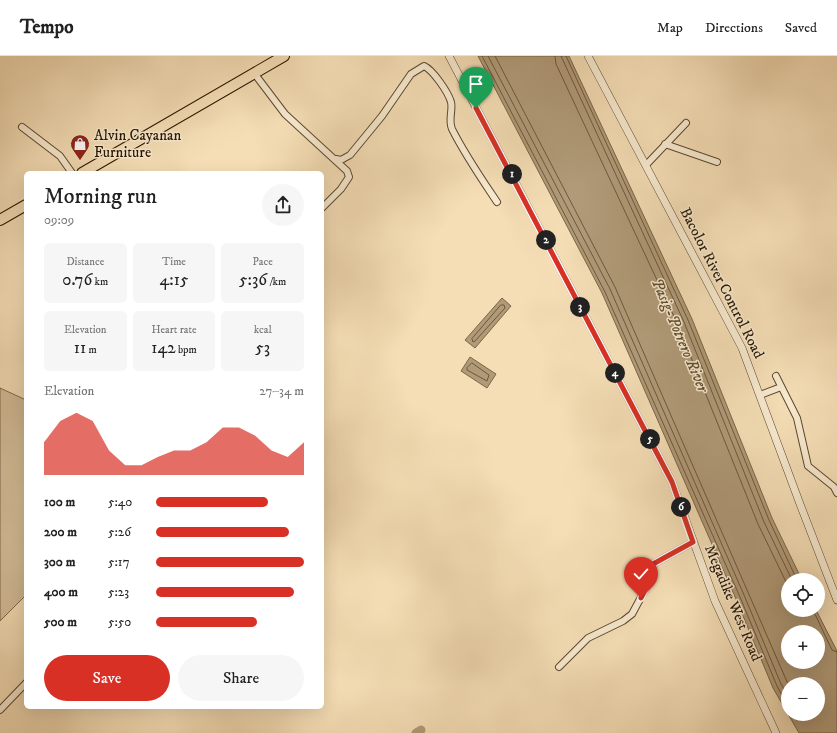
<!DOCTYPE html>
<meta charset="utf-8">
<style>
body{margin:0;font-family:"IM FELL DW Pica",serif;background:#f6f6f6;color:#222;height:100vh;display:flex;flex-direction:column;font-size:15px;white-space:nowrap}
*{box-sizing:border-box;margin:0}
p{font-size:13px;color:#767676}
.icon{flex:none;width:22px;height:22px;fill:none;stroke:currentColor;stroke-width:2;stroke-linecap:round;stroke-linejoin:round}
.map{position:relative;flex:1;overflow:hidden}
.drawer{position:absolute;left:24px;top:115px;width:300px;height:538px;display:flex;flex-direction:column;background:#fff;border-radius:6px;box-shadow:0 4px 16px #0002}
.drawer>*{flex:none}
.buttons{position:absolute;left:781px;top:517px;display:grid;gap:8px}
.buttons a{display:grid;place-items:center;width:44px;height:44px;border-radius:50%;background:#fff;box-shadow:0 4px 16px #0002;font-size:20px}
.pin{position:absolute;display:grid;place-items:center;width:34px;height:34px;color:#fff;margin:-41px -17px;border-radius:50% 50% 50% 0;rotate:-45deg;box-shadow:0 0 4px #0007}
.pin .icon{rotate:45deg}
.km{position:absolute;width:20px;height:20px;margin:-10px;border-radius:50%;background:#222;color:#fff;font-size:11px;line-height:20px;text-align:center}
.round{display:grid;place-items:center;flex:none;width:42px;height:42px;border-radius:21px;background:#f6f6f6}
.head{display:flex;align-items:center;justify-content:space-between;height:68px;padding:0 20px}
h1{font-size:22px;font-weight:600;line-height:30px}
.stats{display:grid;grid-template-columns:repeat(3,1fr);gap:6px;height:68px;padding:4px 20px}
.stats div{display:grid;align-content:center;border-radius:6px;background:#f6f6f6;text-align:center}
.stats b{font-size:17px;font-weight:600}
.stats small{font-size:11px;font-weight:400}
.stats p{font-size:11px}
.chart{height:112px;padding:8px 20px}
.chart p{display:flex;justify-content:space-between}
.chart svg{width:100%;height:72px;margin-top:4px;fill:#d93025;opacity:.7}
.cta{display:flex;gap:8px;margin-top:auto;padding:8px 20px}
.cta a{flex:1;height:46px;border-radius:24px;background:#d93025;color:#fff;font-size:16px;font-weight:600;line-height:46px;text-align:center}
.cta a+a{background:#f6f6f6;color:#222}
ul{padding:0 20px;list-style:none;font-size:13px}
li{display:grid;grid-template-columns:64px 48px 1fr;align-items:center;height:30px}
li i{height:10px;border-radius:5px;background:#d93025}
header{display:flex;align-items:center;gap:24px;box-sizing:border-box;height:56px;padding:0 20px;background:#fff;border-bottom:1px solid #e0e0e0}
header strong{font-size:19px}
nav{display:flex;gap:22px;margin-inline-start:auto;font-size:14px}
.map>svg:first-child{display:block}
</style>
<header>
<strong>Tempo</strong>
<nav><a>Map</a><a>Directions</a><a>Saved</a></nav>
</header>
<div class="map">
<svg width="837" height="677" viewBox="0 0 837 677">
<rect width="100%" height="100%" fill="#f5deb6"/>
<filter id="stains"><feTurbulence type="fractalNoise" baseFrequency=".005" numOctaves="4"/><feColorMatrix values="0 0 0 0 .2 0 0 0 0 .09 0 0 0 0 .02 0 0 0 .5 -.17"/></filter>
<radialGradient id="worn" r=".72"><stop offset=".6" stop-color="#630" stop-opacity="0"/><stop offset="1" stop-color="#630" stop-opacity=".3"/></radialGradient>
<path fill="#d2bc97" stroke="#7e694c" d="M0,332L26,344V539L0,565Z"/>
<g fill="#b09a78" stroke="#7a6548" fill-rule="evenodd">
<path d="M478,0H569L692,263L772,462L802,524H788V554H816L837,595V677H799L788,658H818V628H788V658L773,632L736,543L602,237ZM788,576H818V606H788Z"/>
<path d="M502,242L511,250L475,292L465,284Z"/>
<path d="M470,301L496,318L487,332L461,315Z"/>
</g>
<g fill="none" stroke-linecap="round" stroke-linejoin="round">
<g stroke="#6c583c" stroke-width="1">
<path d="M482,0L605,236L740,541L777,630L788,650"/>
<path d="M488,0L610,233L744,539L781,628L788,640"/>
<path d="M495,0L615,231L788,628"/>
<path d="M555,0L556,8L678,269L758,468L788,530"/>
<path d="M561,0L684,266L764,466L792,524"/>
<path d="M566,0L688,264L769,464L797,524"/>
<path d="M501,249H504L505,252L475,285L473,286L472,283Z"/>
<path d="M472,307L489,319L487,325L467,314V312Z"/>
<path d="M813,554L832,594L837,596"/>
</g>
<path stroke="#b09a78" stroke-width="9" d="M416,677L421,674"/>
<g stroke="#5c482e" stroke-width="8">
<g id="minor">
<path d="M254,17L285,58L347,115L349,121L341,133L322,152"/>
<path d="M22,71L60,100L72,117"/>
<path d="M665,88L717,106"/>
<path d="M336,103L341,104L350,99L382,60L411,18L424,10C433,14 448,36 451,46C453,55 448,63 452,73C465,99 481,122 497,146"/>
<path d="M646,109L686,67"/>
<path d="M776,320L797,362L808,410L834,431L837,437"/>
<path d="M760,339L781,331"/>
<path d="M559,611L588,582L623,565L632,558L646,532L653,508L693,486"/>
<path d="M0,654L26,627"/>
</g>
</g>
<g stroke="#5c482e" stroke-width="8">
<g id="tertiary">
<path d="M449,0L672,426L715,545L776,677"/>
<path d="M588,0L742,292L800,448L837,544"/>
</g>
</g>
<g stroke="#291600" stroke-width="12">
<g id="trunk">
<path d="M82,117L284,0"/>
<path d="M0,164L26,149"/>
</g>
</g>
<use href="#minor" stroke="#f8ead0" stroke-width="6"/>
<use href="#tertiary" stroke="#f8ead0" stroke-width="7"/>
<use href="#trunk" stroke="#f5deb6" stroke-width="10"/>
</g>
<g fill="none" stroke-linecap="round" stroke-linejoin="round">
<g stroke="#fff" stroke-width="8">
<path id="route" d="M476,52L672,426L693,486L653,508L646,532L641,542"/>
</g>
<use href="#route" stroke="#d93025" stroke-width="5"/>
</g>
<defs>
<g id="shop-pin" transform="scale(1)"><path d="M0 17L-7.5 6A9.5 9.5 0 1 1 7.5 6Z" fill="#8f2418" stroke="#f8ead0"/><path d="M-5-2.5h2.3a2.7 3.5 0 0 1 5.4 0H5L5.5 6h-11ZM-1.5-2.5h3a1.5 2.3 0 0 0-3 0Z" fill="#fff"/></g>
</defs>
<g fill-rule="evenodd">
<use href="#shop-pin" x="80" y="88"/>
</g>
<g text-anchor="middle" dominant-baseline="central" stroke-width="3" stroke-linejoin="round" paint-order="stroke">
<g font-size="15" fill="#291600" stroke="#f8ead0" text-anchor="start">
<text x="94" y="79">Alvin Cayanan<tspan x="94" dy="17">Furniture</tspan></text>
</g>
<g font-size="15" fill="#291600" stroke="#f8ead0">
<text transform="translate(722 227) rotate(63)">Bacolor River Control Road</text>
<text transform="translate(733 547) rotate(67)">Megadike West Road</text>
</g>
<g font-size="16" font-style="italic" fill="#5f4b30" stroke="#f8ead0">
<text transform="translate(680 279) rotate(67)">Pasig-Potrero River</text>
</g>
</g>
<rect width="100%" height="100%" filter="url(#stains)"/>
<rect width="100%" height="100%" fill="url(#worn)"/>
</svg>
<div class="buttons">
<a><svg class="icon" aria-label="locate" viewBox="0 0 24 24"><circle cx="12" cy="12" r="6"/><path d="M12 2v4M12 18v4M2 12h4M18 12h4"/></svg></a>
<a>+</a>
<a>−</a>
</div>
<div class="pin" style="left:476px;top:52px;background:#1e9e55"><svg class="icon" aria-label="arrive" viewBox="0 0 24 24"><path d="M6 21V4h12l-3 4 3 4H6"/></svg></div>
<div class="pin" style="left:641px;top:542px;background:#d93025"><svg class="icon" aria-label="check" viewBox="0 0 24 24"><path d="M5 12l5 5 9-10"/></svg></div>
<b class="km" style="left:512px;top:118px">1</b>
<b class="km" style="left:546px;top:184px">2</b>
<b class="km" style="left:580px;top:251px">3</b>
<b class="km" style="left:615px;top:317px">4</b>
<b class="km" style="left:650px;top:383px">5</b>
<b class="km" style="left:681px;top:451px">6</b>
<section class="drawer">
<div class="head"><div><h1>Morning run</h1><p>09:09</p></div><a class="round"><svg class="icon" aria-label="share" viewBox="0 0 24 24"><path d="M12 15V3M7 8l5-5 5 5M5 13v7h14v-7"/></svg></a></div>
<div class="stats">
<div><p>Distance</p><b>0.76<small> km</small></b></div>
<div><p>Time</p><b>4:15</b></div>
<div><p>Pace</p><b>5:36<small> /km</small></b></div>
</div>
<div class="stats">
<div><p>Elevation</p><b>11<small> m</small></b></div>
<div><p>Heart rate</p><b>142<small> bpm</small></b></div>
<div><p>kcal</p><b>53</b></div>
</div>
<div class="chart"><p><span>Elevation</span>27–34 m</p>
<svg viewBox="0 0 160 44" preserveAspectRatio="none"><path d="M0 44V24L10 11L20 6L30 11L40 29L50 38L60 38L70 33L80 29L90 29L100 24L110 15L120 15L130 20L140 29L150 33L160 24V44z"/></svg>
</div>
<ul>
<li><b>100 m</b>5:40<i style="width:76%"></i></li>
<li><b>200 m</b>5:26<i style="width:90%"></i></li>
<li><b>300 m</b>5:17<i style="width:100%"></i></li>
<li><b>400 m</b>5:23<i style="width:93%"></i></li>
<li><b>500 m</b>5:50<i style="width:68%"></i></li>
</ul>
<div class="cta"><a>Save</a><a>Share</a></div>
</section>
</div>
